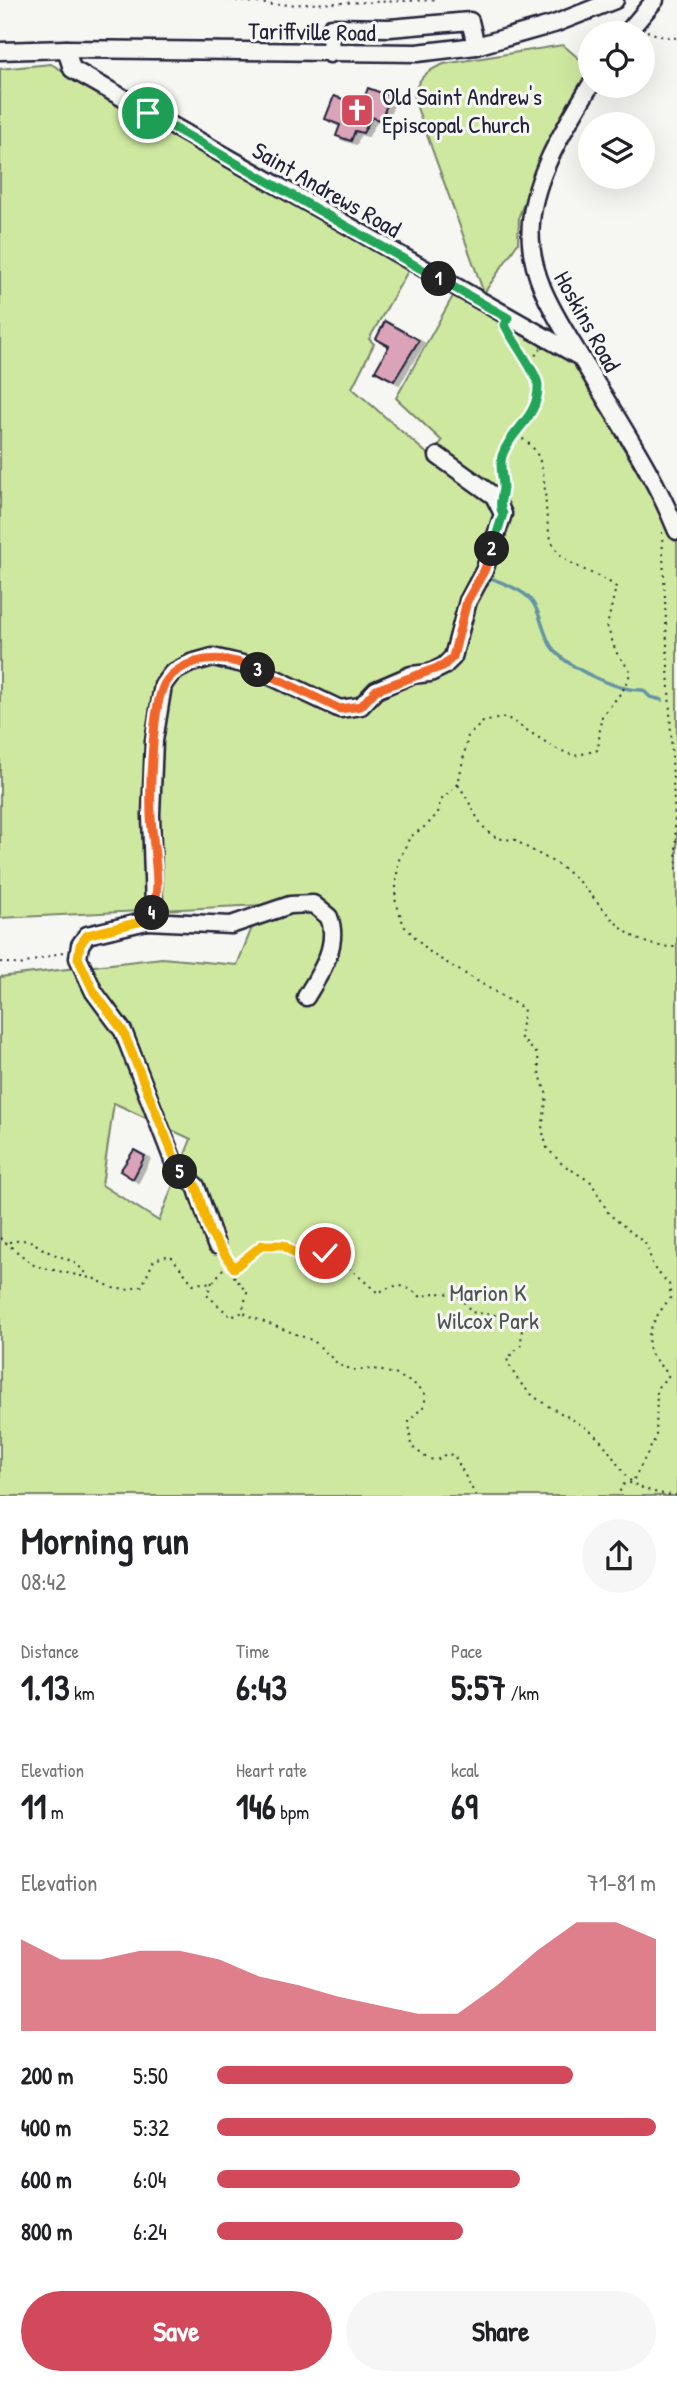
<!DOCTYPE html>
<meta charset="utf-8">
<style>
body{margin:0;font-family:"Patrick Hand",sans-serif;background:#f6f6f6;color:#202124;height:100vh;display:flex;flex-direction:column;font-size:26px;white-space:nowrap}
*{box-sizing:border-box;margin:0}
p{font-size:23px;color:#757577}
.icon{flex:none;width:38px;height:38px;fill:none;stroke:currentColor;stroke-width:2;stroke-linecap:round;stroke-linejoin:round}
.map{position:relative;height:1496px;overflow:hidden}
.details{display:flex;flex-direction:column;background:#fff;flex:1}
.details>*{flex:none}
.controls{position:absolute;left:578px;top:21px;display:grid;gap:14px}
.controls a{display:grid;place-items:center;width:77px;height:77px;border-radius:50%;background:#fff;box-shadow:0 7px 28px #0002;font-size:35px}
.pin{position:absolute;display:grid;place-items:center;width:60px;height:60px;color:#fff;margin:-30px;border:4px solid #fff;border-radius:50%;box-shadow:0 2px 7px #0007}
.km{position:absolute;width:35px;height:35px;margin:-18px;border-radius:50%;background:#222;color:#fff;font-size:19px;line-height:35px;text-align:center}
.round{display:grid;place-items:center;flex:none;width:74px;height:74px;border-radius:37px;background:#f6f6f6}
.head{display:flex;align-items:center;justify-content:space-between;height:119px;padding:0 21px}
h1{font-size:38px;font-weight:800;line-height:52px}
.figures{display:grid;grid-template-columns:repeat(3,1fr);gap:10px;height:119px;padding:7px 21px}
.figures div{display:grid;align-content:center}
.figures b{font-size:35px;font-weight:800}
.figures small{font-size:19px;font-weight:400}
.figures p{font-size:19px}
.chart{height:196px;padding:14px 21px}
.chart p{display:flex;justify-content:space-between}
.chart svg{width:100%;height:126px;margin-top:7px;fill:#d1495b;opacity:.7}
.cta{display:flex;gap:14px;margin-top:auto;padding:14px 21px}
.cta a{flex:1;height:80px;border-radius:42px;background:#d1495b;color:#fff;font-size:28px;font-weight:800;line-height:80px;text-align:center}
.cta a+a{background:#f6f6f6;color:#202124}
ul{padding:0 21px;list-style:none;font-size:23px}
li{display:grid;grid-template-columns:112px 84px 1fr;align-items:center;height:52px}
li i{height:18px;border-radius:9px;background:#d1495b}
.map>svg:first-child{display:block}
</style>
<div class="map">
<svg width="677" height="1496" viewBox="0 0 677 1496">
<defs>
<filter id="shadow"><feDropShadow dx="5" dy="3" stdDeviation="0" flood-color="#0004"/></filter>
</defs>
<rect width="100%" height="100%" fill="#f6f6f2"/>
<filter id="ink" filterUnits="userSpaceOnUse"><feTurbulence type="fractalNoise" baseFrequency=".0143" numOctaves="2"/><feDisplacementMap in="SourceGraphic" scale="14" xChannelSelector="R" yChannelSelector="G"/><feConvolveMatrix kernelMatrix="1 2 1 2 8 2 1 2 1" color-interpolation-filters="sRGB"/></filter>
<g filter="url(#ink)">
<g fill="#cee89f" stroke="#78856d" stroke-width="2" fill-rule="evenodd">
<path d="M563,45L590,68L540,161L519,216L518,243L484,293L414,99C416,79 426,71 444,64Z"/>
<path d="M51,64L408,271L369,339L374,344L352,388L431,457L442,441L396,398L453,296L547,344L580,357L622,429L616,435L651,496L650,476L677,531V1496H0V977L162,958L237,965L261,905L0,918V69ZM114,1103L191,1139L159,1221L102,1185Z"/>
</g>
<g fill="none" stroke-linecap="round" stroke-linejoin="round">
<path stroke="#6394a4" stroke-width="3.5" d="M489,577C501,583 519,588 528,597C540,607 542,632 551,646C566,668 618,691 643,690L650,697L662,700"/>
</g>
<g fill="#daa3b7" stroke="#22223b" stroke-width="2" filter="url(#shadow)">
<path d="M368,88L390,96L381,121L372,117L363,133L355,131L351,141L336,136L340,125L325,119L334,96L352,102L354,98L363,101Z"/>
<path d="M385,321L419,340L394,381L375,371L389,346L376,339Z"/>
<path d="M134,1150L145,1156L133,1179L120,1171Z"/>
</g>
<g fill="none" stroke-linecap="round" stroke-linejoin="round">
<g stroke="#22223b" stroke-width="21">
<g id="minor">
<path d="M627,33L655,0"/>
<path d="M66,49L72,69L580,357"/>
<path d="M0,51L66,49L417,53L476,46L554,24L615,0"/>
<path d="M330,54L331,27L390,28L470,21L476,46"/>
<path d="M590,86C566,126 535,174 531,222C526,278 560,322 587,368C618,421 654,474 677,531"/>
<path d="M147,921L231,925L290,905L313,904L329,917C340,945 320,974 306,997"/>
<path d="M216,1245L196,1186L176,1168L123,1031L94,992L78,958L80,945L87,935L147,921L154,909L151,815L154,741L163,685L172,673L191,663L213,657L247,665L340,709L361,706L376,690L411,675L430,673L444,666L453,657L468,601L484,571L503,514L494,496L438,456"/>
</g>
</g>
<g stroke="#22223b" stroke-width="2" stroke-dasharray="2 5" stroke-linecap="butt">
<path d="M229,0L274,5L437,0"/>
<path d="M647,31L660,36L677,38"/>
<path d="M530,368L532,359L541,349"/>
<path d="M516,436C558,451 537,512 554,546C566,568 598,572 616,587L607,626L616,652L631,672L623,690L601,718L598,750L574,756L555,748L506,717L483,722L468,736L458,784L440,801L438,813L427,825L410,837L398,862L395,899L404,926L432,954L524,1009L520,1037L538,1055L539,1072L547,1095L542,1129L547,1148L562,1164L591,1182L609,1214L647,1245L653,1267L669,1284L671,1297C658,1313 639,1338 654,1358C658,1364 664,1369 669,1375L657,1388L656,1437L632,1483L624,1484L617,1496"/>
<path d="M503,485L502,455L531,417L539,383L537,373L524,361L509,332"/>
<path d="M662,532L677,869"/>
<path d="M458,785C476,807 480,844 514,839C532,852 552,859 569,873C608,905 618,948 677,947"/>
<path d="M0,962L20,965L66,951"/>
<path d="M0,1238L35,1266L95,1279L113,1288L126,1290L142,1286L154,1260L170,1255L193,1284L213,1282L223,1269L234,1268L223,1255"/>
<path d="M9,1242C37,1237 30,1244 51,1253C71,1261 72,1259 89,1276"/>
<path d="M212,1282L207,1295L231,1317L243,1312"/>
<path d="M476,1496L454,1455L446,1454L437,1460L428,1459L411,1446L409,1421L425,1405V1394L418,1386L395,1374L374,1369L354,1370L339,1365L314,1341L246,1315L243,1309L247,1293L230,1271L262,1245H283L304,1260L325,1253L333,1254L378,1293C397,1282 404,1284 421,1297L434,1293L457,1294L472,1312C490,1316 507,1312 522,1327L521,1345L507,1359C526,1409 568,1408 599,1439C611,1450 623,1478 636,1485C647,1491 663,1495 677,1495"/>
</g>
<use href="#minor" stroke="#f6f6f2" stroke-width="16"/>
</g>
</g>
<g fill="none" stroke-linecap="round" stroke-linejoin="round" filter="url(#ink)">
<g stroke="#fff" stroke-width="14">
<path id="split-1" d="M148,113L439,279"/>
</g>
<g stroke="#fff" stroke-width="14">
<path id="split-2" d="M439,279L508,318L505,325C512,340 538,375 538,385C539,418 511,429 502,456C499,466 503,478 503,488C502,498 498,505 503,514L492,549"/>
</g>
<g stroke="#fff" stroke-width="14">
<path id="split-3" d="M258,670L340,709L361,706L376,690L443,666L453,657L467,601L484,571L492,549"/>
</g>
<g stroke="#fff" stroke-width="14">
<path id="split-4" d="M152,913C163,889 152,843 151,816C150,789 152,704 165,683C171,673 184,665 195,662C217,656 238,660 258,670"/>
</g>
<g stroke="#fff" stroke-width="14">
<path id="split-5" d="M152,913L147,920L87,935L80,945L78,958L94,992L123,1031L180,1172"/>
</g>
<g stroke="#fff" stroke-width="14">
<path id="split-6" d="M180,1172L196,1186L210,1233L234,1268L262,1245H283L304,1260L325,1253"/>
</g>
<use href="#split-1" stroke="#22a559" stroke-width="9"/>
<use href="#split-2" stroke="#22a559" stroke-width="9"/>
<use href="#split-3" stroke="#f0652b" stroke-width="9"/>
<use href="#split-4" stroke="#f0652b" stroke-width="9"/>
<use href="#split-5" stroke="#f5b400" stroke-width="9"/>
<use href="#split-6" stroke="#f5b400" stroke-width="9"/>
</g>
<defs>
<g id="church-square" transform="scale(1.75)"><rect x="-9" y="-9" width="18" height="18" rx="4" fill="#d1495b" stroke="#f6f6f2"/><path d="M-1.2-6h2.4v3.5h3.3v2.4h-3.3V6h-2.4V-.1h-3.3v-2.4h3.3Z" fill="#fff"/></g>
</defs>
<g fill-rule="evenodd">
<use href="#church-square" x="357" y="110"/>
</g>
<g text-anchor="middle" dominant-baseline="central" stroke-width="6" stroke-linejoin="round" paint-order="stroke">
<g font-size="24" fill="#22223b" stroke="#f6f6f2">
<text transform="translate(312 31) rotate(1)">Tariffville Road</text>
<text transform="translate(327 189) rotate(30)">Saint Andrews Road</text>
<text transform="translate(588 321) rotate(61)">Hoskins Road</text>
</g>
<g font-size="24" fill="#22223b" stroke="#f6f6f2" text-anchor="start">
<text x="382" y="96">Old Saint Andrew's<tspan x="382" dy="28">Episcopal Church</tspan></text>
</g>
<g font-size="24" fill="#4d5454" stroke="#f6f6f2">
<text x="488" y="1292">Marion K<tspan x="488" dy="28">Wilcox Park</tspan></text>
</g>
</g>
</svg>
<div class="controls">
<a><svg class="icon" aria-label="locate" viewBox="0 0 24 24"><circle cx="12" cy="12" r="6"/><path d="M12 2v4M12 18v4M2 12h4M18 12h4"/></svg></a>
<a><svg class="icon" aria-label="layers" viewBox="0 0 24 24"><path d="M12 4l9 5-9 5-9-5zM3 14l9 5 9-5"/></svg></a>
</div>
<div class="pin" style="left:148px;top:113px;background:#1e9e55"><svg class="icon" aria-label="arrive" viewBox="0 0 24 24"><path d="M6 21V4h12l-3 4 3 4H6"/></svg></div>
<div class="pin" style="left:325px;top:1253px;background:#d93025"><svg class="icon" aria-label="check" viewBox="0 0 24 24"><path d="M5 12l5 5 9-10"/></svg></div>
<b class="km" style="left:439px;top:279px">1</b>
<b class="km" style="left:492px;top:549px">2</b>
<b class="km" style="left:258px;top:670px">3</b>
<b class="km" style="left:152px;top:913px">4</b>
<b class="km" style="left:180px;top:1172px">5</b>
</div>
<section class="details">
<div class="head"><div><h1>Morning run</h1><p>08:42</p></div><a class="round"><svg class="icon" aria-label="share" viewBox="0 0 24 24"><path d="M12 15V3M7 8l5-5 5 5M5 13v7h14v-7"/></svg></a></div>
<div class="figures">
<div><p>Distance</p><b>1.13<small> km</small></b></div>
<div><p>Time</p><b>6:43</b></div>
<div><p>Pace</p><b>5:57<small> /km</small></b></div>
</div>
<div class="figures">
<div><p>Elevation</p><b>11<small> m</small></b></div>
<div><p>Heart rate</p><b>146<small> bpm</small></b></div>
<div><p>kcal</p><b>69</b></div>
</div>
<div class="chart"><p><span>Elevation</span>71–81 m</p>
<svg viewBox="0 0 160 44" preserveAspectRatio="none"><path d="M0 44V12L10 19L20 19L30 16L40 16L50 19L60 25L70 28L80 32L90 35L100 38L110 38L120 28L130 16L140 6L150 6L160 12V44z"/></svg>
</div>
<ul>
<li><b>200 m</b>5:50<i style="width:81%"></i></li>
<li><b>400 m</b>5:32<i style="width:100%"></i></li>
<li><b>600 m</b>6:04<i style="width:69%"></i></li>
<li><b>800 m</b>6:24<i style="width:56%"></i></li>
</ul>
<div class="cta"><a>Save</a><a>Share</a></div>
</section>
